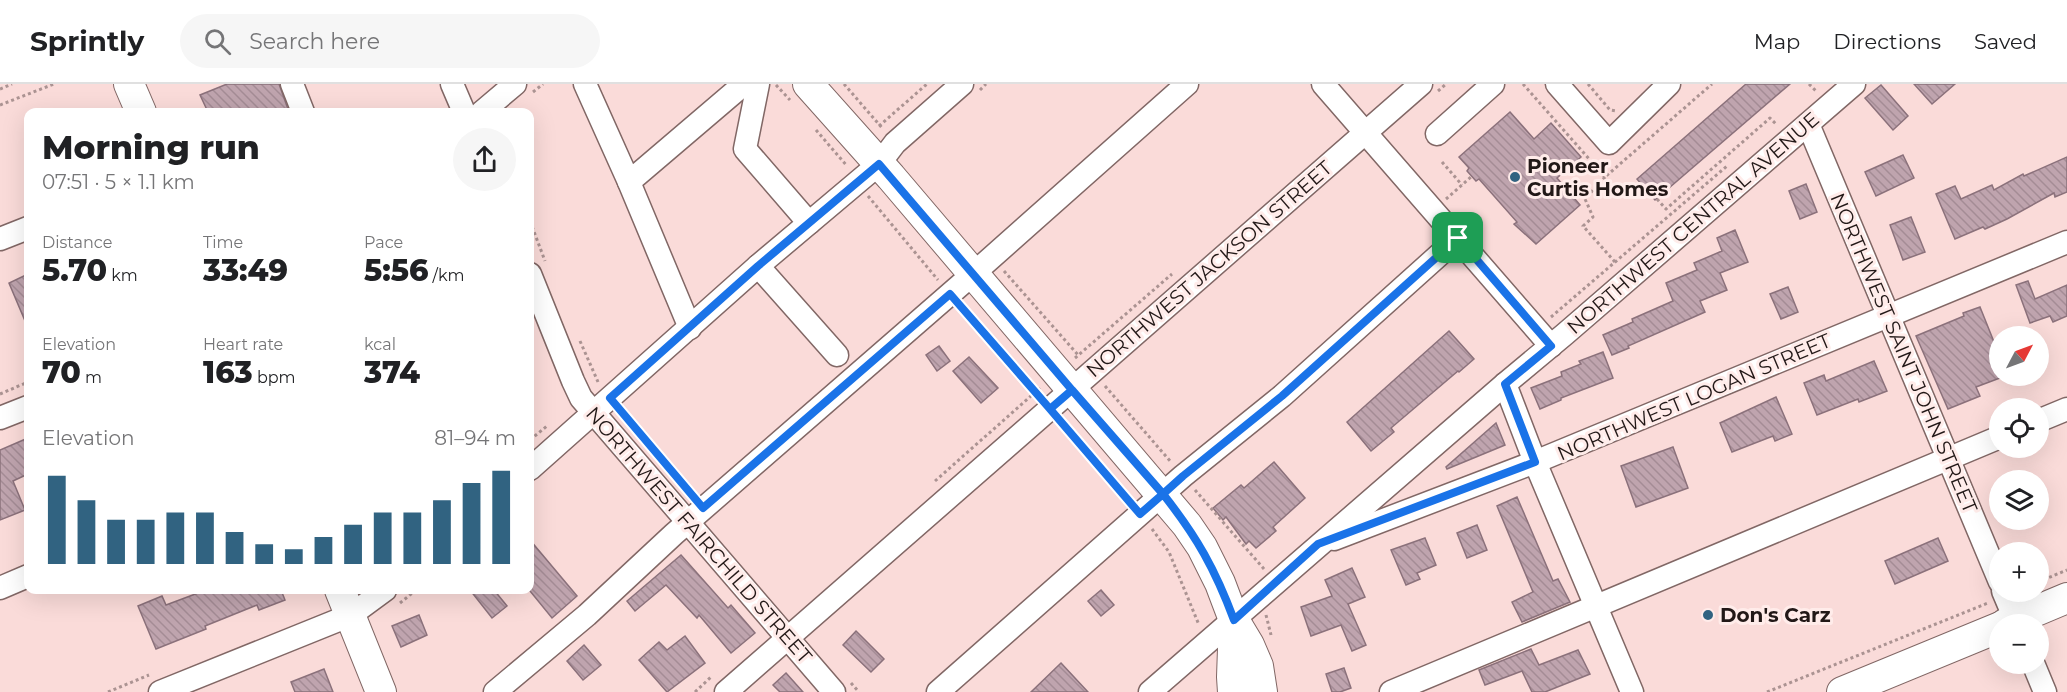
<!DOCTYPE html>
<meta charset="utf-8">
<style>
body{margin:0;font-family:Montserrat,sans-serif;background:#f6f6f6;color:#202124;height:100vh;display:flex;flex-direction:column;font-size:22px;white-space:nowrap}
*{box-sizing:border-box;margin:0}
p{font-size:20px;color:#757577}
.icon{flex:none;width:33px;height:33px;fill:none;stroke:currentColor;stroke-width:2;stroke-linecap:round;stroke-linejoin:round}
.map{position:relative;flex:1;overflow:hidden}
.drawer{position:absolute;left:24px;top:24px;width:510px;height:486px;display:flex;flex-direction:column;background:#fff;border-radius:12px;box-shadow:0 6px 24px #0002}
.drawer>*{flex:none}
.needle{width:39px;rotate:49deg}
.fabs{position:absolute;left:1989px;top:242px;display:grid;gap:12px}
.fabs a{display:grid;place-items:center;width:60px;height:60px;border-radius:50%;background:#fff;box-shadow:0 6px 24px #0002;font-size:30px}
.pin{position:absolute;display:grid;place-items:center;width:51px;height:51px;color:#fff;margin:-26px;border-radius:12px;box-shadow:0 3px 9px #0006}
.round{display:grid;place-items:center;flex:none;width:63px;height:63px;border-radius:32px;background:#f6f6f6}
.headline{display:flex;align-items:center;justify-content:space-between;height:102px;padding:0 18px}
h1{font-size:33px;font-weight:800;line-height:45px}
.metrics{display:grid;grid-template-columns:repeat(3,1fr);gap:9px;height:102px;padding:6px 18px}
.metrics div{display:grid;align-content:center}
.metrics b{font-size:30px;font-weight:800}
.metrics small{font-size:16px;font-weight:400}
.metrics p{font-size:16px}
.chart{height:168px;padding:12px 18px}
.chart p{display:flex;justify-content:space-between}
.chart svg{width:100%;height:108px;margin-top:6px;stroke:#316381;stroke-width:6}
header{display:flex;align-items:center;gap:36px;box-sizing:border-box;height:84px;padding:0 30px;background:#fff;border-bottom:2px solid #e0e0e0}
header strong{font-size:28px}
nav{display:flex;gap:33px;margin-inline-start:auto;font-size:21px}
.search{width:420px;height:54px;background:#f6f6f6;display:flex;align-items:center;gap:15px;box-sizing:border-box;padding:0 21px;border-radius:33px;color:#757577;font-size:22px}
.map>svg:first-child{display:block}
</style>
<header>
<strong>Sprintly</strong>
<div class="search"><svg class="icon" aria-label="search" viewBox="0 0 24 24"><circle cx="10" cy="10" r="6"/><path d="M15 15l6 6"/></svg>Search here</div>
<nav><a>Map</a><a>Directions</a><a>Saved</a></nav>
</header>
<div class="map">
<svg width="2067" height="608" viewBox="0 0 2067 608">
<defs>
<pattern id="building-back-hatch" width="6" height="6" patternUnits="userSpaceOnUse" patternTransform="scale(1.5)"><rect width="6" height="6" fill="#bfa4ae"/><path d="M-1 5l2 2M0 0l6 6M5-1l2 2" fill="none" stroke="#a48c95"/></pattern>
</defs>
<rect width="100%" height="100%" fill="#fadbd9"/>
<g fill="url(#building-back-hatch)" stroke="#8b717b" stroke-width="1.5">
<path d="M227,0H279L289,28H208L200,11Z"/>
<path d="M1746,0H1790L1655,116L1637,95Z"/>
<path d="M1914,0H1955L1932,20Z"/>
<path d="M1881,1L1908,32L1893,46L1865,14Z"/>
<path d="M1510,28L1534,55L1551,39L1581,73L1557,94L1580,121L1536,160L1514,140L1517,138L1479,95L1476,97L1467,87L1469,84L1459,73Z"/>
<path d="M1903,71L1914,94L1876,112L1865,88Z"/>
<path d="M2067,73V108L2055,113L2054,109L2007,135L1985,145L1983,143L1955,155L1936,110L1955,102L1961,115L1992,101L1994,106L2023,90L2024,92Z"/>
<path d="M1806,100L1817,128L1800,135L1789,107Z"/>
<path d="M1911,133L1925,168L1903,176L1890,141Z"/>
<path d="M1735,146L1748,178L1720,189L1727,206L1700,217L1705,228L1628,262L1629,264L1612,271L1603,251L1633,238L1632,235L1673,217L1666,199L1697,186L1694,179L1722,167L1717,154Z"/>
<path d="M28,190V244L9,199Z"/>
<path d="M2028,197L2035,215L2067,201V232L2053,238L2050,232L2030,239L2016,201Z"/>
<path d="M1788,203L1798,228L1781,235L1770,210Z"/>
<path d="M1980,223L2000,273V294L1976,303L1980,312L1948,325L1916,252L1964,232L1963,229Z"/>
<path d="M1449,247L1474,275L1459,288L1458,287L1391,344L1394,348L1371,367L1347,338Z"/>
<path d="M939,262L950,277L937,287L926,271Z"/>
<path d="M1603,268L1613,294L1561,314V316L1540,325L1531,304L1562,292L1561,288L1581,280L1579,277Z"/>
<path d="M969,273L998,304L981,319L953,287Z"/>
<path d="M1874,277L1887,307L1859,318L1858,315L1817,331L1804,299L1824,291L1826,297Z"/>
<path d="M1776,313L1792,350L1775,357L1773,352L1732,368L1720,339Z"/>
<path d="M1496,339L1505,361L1447,385L1446,383Z"/>
<path d="M28,354V390L13,397L25,426L0,436V366Z"/>
<path d="M1673,363L1688,404L1636,423L1621,382Z"/>
<path d="M1274,378L1305,414L1273,443L1276,447L1256,464L1249,457L1246,460L1226,433L1223,436L1213,424L1241,401L1244,404Z"/>
<path d="M1517,413L1553,497L1558,495L1570,518L1522,538L1512,518L1533,508L1497,422Z"/>
<path d="M1477,441L1487,466L1467,474L1457,449Z"/>
<path d="M1425,454L1436,481L1417,489L1420,495L1406,501L1391,466Z"/>
<path d="M1938,454L1948,477L1895,500L1885,477Z"/>
<path d="M530,456L577,512L552,534L530,507Z"/>
<path d="M681,471L728,524L731,521L755,549L731,569L699,531L697,534L666,501L635,527L627,517Z"/>
<path d="M1352,484L1365,513L1348,520L1366,561L1352,567L1341,541L1311,552L1301,523L1332,512L1325,496Z"/>
<path d="M206,506H281L285,516L259,526L257,521L205,542L206,545L156,565L138,522L162,512L166,521Z"/>
<path d="M470,506H494L507,522L492,534Z"/>
<path d="M1101,506L1114,521L1101,532L1088,517Z"/>
<path d="M419,531L427,551L401,563L392,542Z"/>
<path d="M856,547L884,575L871,588L843,561Z"/>
<path d="M685,552L705,579L667,608L639,576L659,558L667,566Z"/>
<path d="M584,561L601,581L583,596L567,577Z"/>
<path d="M1531,565L1539,581L1578,566L1590,590L1545,608H1532L1522,587L1485,601L1479,586Z"/>
<path d="M1061,579L1088,608H1031Z"/>
<path d="M1344,584L1351,604L1340,608H1332L1326,590Z"/>
<path d="M324,585L333,608H295L291,598Z"/>
<path d="M786,589L803,608H780L773,601Z"/>
</g>
<g fill="none" stroke-linecap="round" stroke-linejoin="round">
<g stroke="#816765" stroke-width="25">
<g id="minor">
<path d="M292,0L303,28"/>
<path d="M452,0L464,28"/>
<path d="M585,0L629,98L744,0"/>
<path d="M758,0L745,65L809,139"/>
<path d="M1323,0L1551,262"/>
<path d="M1557,0L1609,59L1669,0"/>
<path d="M482,28L515,0"/>
<path d="M1808,40L2000,498"/>
<path d="M1437,50L1493,0"/>
<path d="M629,98L690,244"/>
<path d="M0,155L28,144"/>
<path d="M758,182L837,271"/>
<path d="M530,190L573,297L581,314L834,608"/>
<path d="M1505,300L1535,378L1632,608"/>
<path d="M0,334L28,323"/>
<path d="M2038,337L2067,325"/>
<path d="M530,385L758,182L879,80L895,59L962,0"/>
<path d="M1334,455L1535,378L2067,158"/>
<path d="M0,504L28,492"/>
<path d="M2003,507L2017,540"/>
<path d="M2033,579L2045,608"/>
<path d="M160,608L351,531L385,506"/>
<path d="M495,608L587,531L674,450L973,190L1187,0"/>
<path d="M726,608L1421,0"/>
<path d="M938,608L1183,392L1282,312L1458,154"/>
<path d="M1150,608L1505,300L1565,250L1854,0"/>
<path d="M1391,608L2000,353"/>
</g>
</g>
<g stroke="#816765" stroke-width="32">
<g id="major">
<path d="M129,0L141,28"/>
<path d="M808,0L891,93L1187,441L1202,463L1220,499L1234,536L1249,561L1258,582L1262,608"/>
<path d="M340,506L381,608"/>
<path d="M2005,540L2067,514"/>
<path d="M1233,608L1232,593L1234,536"/>
<path d="M1842,608L2000,543"/>
</g>
</g>
<g stroke="#ab9392" stroke-width="3" stroke-dasharray="3 3" stroke-linecap="butt">
<path d="M844,0L883,45"/>
<path d="M1523,0L1605,93L1712,0"/>
<path d="M1588,0L1610,26L1616,27"/>
<path d="M1809,0L1816,7"/>
<path d="M776,1L790,16"/>
<path d="M0,5L12,0"/>
<path d="M980,6L986,0"/>
<path d="M1438,7L1446,0"/>
<path d="M533,8L543,0"/>
<path d="M0,21L54,0"/>
<path d="M879,42L927,0"/>
<path d="M816,46L847,82"/>
<path d="M1442,78L1462,101"/>
<path d="M1605,93L1585,115L1593,133L1583,142L1615,178"/>
<path d="M868,112L938,196"/>
<path d="M1446,115L1471,93"/>
<path d="M1657,115L1666,125L1770,34L1776,40"/>
<path d="M530,137L545,177"/>
<path d="M1004,187L1079,272"/>
<path d="M962,224L1037,309"/>
<path d="M1551,233L1727,82"/>
<path d="M580,257L598,298"/>
<path d="M1075,274L1172,190"/>
<path d="M1105,302L1171,378"/>
<path d="M0,310L28,298"/>
<path d="M1063,339L1129,417"/>
<path d="M530,356L547,342"/>
<path d="M935,397L1040,304"/>
<path d="M1195,406L1264,485"/>
<path d="M1152,445L1169,468L1199,541"/>
<path d="M2038,498L2067,486"/>
<path d="M400,519L416,506"/>
<path d="M1266,531L1271,551"/>
<path d="M851,599L859,608"/>
<path d="M108,608L149,591"/>
<path d="M695,608L711,593"/>
<path d="M1767,608L1988,519"/>
</g>
<use href="#minor" stroke="#fff" stroke-width="22"/>
<use href="#major" stroke="#fff" stroke-width="30"/>
</g>
<g fill="none" stroke-linecap="round" stroke-linejoin="round">
<g stroke="#fff" stroke-width="12">
<path id="route" d="M1458,154L1282,312L1183,392L1163,410L1072,306L1050,325L950,210L703,424L610,314L758,182L879,80L1072,306L1050,325L1140,430L1163,410C1197,453 1215,485 1234,536L1318,460L1535,378L1505,300L1551,262L1458,154"/>
</g>
<use href="#route" stroke="#1a73e8" stroke-width="8"/>
</g>
<g fill="#316381" stroke="#ffecea" stroke-width="2">
<circle cx="1515" cy="93" r="6"/>
<circle cx="1708" cy="531" r="6"/>
</g>
<g text-anchor="middle" dominant-baseline="central" stroke-width="6" stroke-linejoin="round" paint-order="stroke">
<g font-size="20" font-weight="bold" fill="#221817" stroke="#ffecea" text-anchor="start">
<text x="1527" y="82">Pioneer<tspan x="1527" dy="23">Curtis Homes</tspan></text>
<text x="1720" y="531">Don's Carz</text>
</g>
<g font-size="20" fill="#221817" stroke="#ffecea">
<text transform="translate(1693 139) rotate(-41)">NORTHWEST CENTRAL AVENUE</text>
<text transform="translate(1209 185) rotate(-41)">NORTHWEST JACKSON STREET</text>
<text transform="translate(1904 269) rotate(67)">NORTHWEST SAINT JOHN STREET</text>
<text transform="translate(1694 313) rotate(-23)">NORTHWEST LOGAN STREET</text>
<text transform="translate(699 451) rotate(49)">NORTHWEST FAIRCHILD STREET</text>
</g>
</g>
</svg>
<div class="fabs">
<a><svg class="needle" viewBox="-14 -14 28 28"><path d="M0-13l5 13h-10z" fill="#e53935"/><path d="M0 13l5-13h-10z" fill="#757577"/></svg></a>
<a><svg class="icon" aria-label="locate" viewBox="0 0 24 24"><circle cx="12" cy="12" r="6"/><path d="M12 2v4M12 18v4M2 12h4M18 12h4"/></svg></a>
<a><svg class="icon" aria-label="layers" viewBox="0 0 24 24"><path d="M12 4l9 5-9 5-9-5zM3 14l9 5 9-5"/></svg></a>
<a>+</a>
<a>−</a>
</div>
<div class="pin" style="left:1458px;top:154px;background:#1e9e55"><svg class="icon" aria-label="arrive" viewBox="0 0 24 24"><path d="M6 21V4h12l-3 4 3 4H6"/></svg></div>
<section class="drawer">
<div class="headline"><div><h1>Morning run</h1><p>07:51 · 5 × 1.1 km</p></div><a class="round"><svg class="icon" aria-label="share" viewBox="0 0 24 24"><path d="M12 15V3M7 8l5-5 5 5M5 13v7h14v-7"/></svg></a></div>
<div class="metrics">
<div><p>Distance</p><b>5.70<small> km</small></b></div>
<div><p>Time</p><b>33:49</b></div>
<div><p>Pace</p><b>5:56<small> /km</small></b></div>
</div>
<div class="metrics">
<div><p>Elevation</p><b>70<small> m</small></b></div>
<div><p>Heart rate</p><b>163<small> bpm</small></b></div>
<div><p>kcal</p><b>374</b></div>
</div>
<div class="chart"><p><span>Elevation</span>81–94 m</p>
<svg viewBox="0 0 160 44" preserveAspectRatio="none"><path d="M5 44V8M15 44V18M25 44V26M35 44V26M45 44V23M55 44V23M65 44V31M75 44V36M85 44V38M95 44V33M105 44V28M115 44V23M125 44V23M135 44V18M145 44V11M155 44V6"/></svg>
</div>
</section>
</div>
